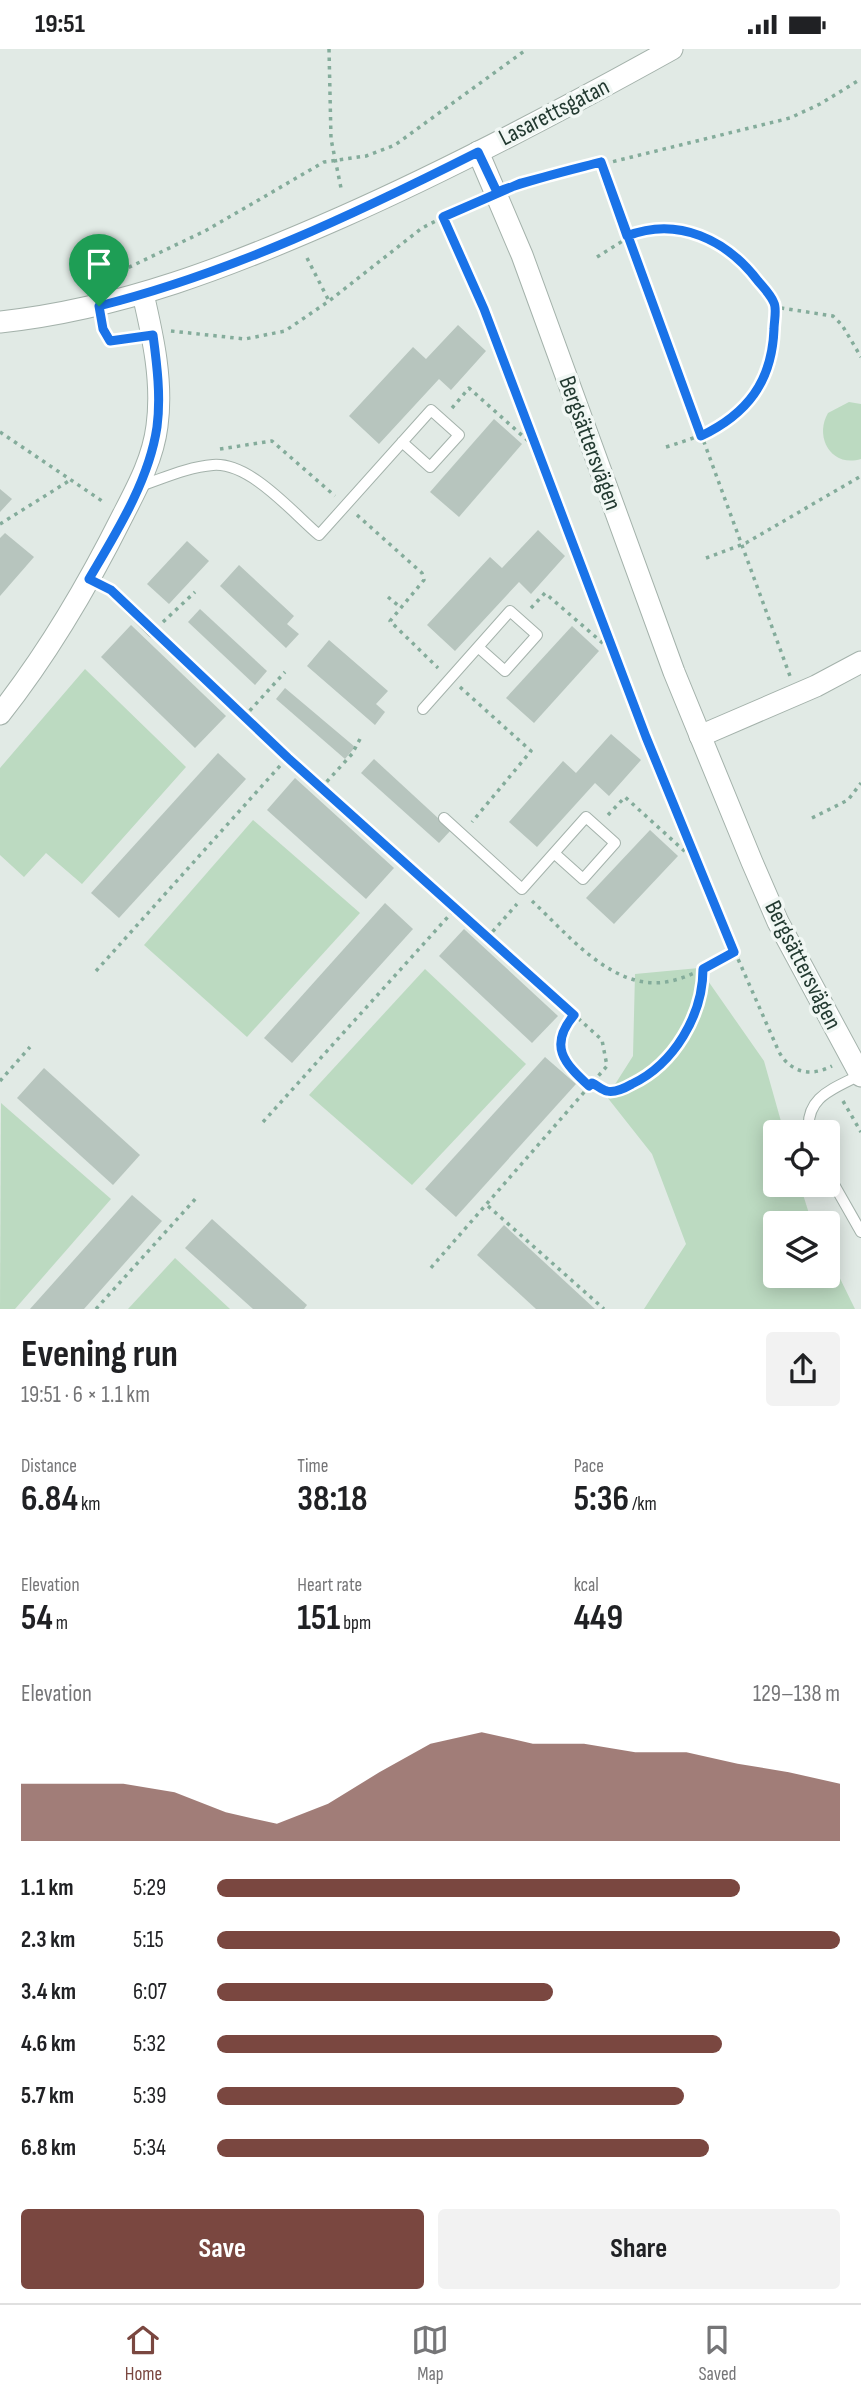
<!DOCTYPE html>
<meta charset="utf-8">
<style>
body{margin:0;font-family:"Sofia Sans Condensed",sans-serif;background:#f2f2f2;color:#202124;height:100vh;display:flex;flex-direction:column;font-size:26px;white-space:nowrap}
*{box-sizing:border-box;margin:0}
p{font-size:23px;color:#757577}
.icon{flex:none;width:38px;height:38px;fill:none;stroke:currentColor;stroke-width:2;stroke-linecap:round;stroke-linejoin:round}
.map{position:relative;height:1260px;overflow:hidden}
.details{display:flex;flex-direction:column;background:#fff;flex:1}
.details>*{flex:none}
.controls{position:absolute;left:763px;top:1071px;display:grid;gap:14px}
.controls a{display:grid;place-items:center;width:77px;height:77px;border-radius:7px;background:#fff;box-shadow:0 4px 18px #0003;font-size:35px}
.pin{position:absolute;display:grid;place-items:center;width:60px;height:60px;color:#fff;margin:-72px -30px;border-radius:50% 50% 50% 0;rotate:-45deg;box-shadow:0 0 7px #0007}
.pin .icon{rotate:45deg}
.round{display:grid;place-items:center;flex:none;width:74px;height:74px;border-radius:7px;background:#f2f2f2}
.head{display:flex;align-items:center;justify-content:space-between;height:119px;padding:0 21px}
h1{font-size:38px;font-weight:700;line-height:52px}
.figures{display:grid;grid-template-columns:repeat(3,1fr);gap:10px;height:119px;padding:7px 21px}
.figures div{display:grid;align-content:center}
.figures b{font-size:35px;font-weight:700}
.figures small{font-size:19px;font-weight:400}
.figures p{font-size:19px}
.chart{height:196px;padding:14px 21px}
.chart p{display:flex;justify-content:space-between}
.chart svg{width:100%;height:126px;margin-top:7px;fill:#7a4740;opacity:.7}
.primary-button{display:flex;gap:14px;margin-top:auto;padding:14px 21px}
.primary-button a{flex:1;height:80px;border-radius:7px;background:#7a4740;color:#fff;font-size:28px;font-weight:700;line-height:80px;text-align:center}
.primary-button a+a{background:#f2f2f2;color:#202124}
ul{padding:0 21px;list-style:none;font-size:23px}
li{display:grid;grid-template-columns:112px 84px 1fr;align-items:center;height:52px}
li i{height:18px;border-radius:9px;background:#7a4740}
.status{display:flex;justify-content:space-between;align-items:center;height:49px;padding:0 35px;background:#fff;direction:ltr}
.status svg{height:19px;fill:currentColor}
.dock{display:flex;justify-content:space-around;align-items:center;height:98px;border-top:2px solid #e0e0e0;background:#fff;font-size:19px;color:#757577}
.dock a{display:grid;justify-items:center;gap:4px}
.dock .current{color:#7a4740}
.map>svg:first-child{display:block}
</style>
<div class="status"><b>19:51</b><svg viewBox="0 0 49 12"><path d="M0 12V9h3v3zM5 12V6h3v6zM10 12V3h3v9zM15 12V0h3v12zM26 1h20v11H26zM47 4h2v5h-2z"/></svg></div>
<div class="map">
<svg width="861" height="1260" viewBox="0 0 861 1260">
<rect width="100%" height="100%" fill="#e1eae5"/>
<g fill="#bcdac1">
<path d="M849,353L861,355V410C831,419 814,388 828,364Z"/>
<path d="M85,620L186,718L82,835L46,804L24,828L0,806V719Z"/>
<path d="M253,771L360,864L247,988L144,896Z"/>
<path d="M699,919L764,1012L784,1083H775V1136H800L812,1174H775V1227H828V1205L855,1260H644L686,1195L652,1105L607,1048L633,1007L635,925Z"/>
<path d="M425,920L526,1015L412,1136L309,1046Z"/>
<path d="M1,1054L111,1150L15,1260H0Z"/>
<path d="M175,1209L230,1260H128Z"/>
</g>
<g fill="#b7c5be">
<path d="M458,276L486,302L451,341L439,330L379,395L349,367L413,298L426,310Z"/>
<path d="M494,370L522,395L459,468L430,443Z"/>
<path d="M0,440L12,450L0,463Z"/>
<path d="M538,481L565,507L531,545L519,533L455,602L427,576L490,508L502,519Z"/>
<path d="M5,484L34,508L0,547V489Z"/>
<path d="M187,492L209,512L169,555L147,535Z"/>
<path d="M239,516L294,567L287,575L299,585L286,599L220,537Z"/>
<path d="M200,560L267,622L255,636L188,573Z"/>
<path d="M131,576L226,667L195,699L101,608Z"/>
<path d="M572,577L599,602L534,674L506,649Z"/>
<path d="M329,591L388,642L376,655L385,663L375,676L307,617Z"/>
<path d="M285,639L355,698L345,710L276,650Z"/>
<path d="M611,685L641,711L609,747L595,734L537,798L509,773L563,712L576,724Z"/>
<path d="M218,704L246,730L119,869L91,844Z"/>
<path d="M374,710L451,781L439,794L361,724Z"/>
<path d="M295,729L394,819L366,850L267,761Z"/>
<path d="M650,781L678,807L614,875L586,849Z"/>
<path d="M385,854L413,880L292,1014L264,989Z"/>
<path d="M464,880L558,967L532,994L439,907Z"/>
<path d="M545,1008L576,1035L456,1168L425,1140Z"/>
<path d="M44,1019L140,1106L113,1136L17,1049Z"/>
<path d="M132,1146L162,1172L84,1260H30Z"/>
<path d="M212,1170L307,1256L304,1260H253L185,1199Z"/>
<path d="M504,1176L595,1260H536L477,1206Z"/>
</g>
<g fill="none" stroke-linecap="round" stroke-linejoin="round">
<g stroke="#a4b2ab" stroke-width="12">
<g id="service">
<path d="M140,437C164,429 188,418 213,416C250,413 292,463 319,486L431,361L459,386L430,418L402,393"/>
<path d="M89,530L111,541L153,583"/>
<path d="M423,660L510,562L537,586L505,622L478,598"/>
<path d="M444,769L522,840L586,768L615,794L583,830L554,804"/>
<path d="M809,1083C805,1048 833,1040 860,1026"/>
<path d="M828,1125L861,1183"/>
</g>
</g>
<g stroke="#a4b2ab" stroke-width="23">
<g id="minor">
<path d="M0,665C49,603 88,536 123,466C138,437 153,409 157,377C163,333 153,288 143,245"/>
<path d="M700,687L816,637L861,613"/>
</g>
</g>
<g stroke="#a4b2ab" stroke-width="23">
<g id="tertiary">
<path d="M478,103L522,206L674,623L752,813L778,873L861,1027"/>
<path d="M0,273C121,260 231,217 342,168C455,118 564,60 672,0"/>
</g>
</g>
<g stroke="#84ac9b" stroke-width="3.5" stroke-dasharray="3.5 5" stroke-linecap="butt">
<path d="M329,0L331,90L341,139"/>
<path d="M601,113L790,627"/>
<path d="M514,137L790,69L820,55L861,30"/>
<path d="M443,168L484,260L694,810L779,1003C791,1024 811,1028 832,1017"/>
<path d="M597,208L637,183L678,182L699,186L730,201L781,259L833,267L842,276L861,308"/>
<path d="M307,209L329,252"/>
<path d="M98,233L205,182L324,113L366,107L395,96L527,0"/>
<path d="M102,276L111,292L132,289"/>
<path d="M171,282L245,290L285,282L329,252L422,179L477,151"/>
<path d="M452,359L469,339L535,398"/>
<path d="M0,383L105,454"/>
<path d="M666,398C753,372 772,345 775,255"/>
<path d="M220,400L272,392L335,447"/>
<path d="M357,466L422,524L424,531L390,572L438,619"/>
<path d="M0,475L72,430"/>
<path d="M706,509L746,494L861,427"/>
<path d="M388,548L400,558"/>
<path d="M531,559L545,544L613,603"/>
<path d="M163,573L195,543"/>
<path d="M163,592L602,991L607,1017L429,1221"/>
<path d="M460,638L531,702L472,773"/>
<path d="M244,668L285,623"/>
<path d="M321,739L352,705L360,690"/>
<path d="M608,766L625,748L691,808"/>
<path d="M812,769L848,751L861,734"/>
<path d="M532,852C568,885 614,945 671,932C693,927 714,914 734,903"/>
<path d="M487,889L517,855"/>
<path d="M96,922L287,709"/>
<path d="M573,966C550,995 566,1016 589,1037"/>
<path d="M0,1032L30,998"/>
<path d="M592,1034C597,1036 602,1041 607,1042C615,1044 625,1039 632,1035C673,1015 704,966 703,920"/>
<path d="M843,1052L861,1083"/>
<path d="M263,1073L455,860"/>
<path d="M488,1157L604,1260"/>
<path d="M96,1260L198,1147"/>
</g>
<use href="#service" stroke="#fff" stroke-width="10"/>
<use href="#minor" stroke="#fff" stroke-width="21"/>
<use href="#tertiary" stroke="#fff" stroke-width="21"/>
</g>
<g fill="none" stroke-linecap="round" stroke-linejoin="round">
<g stroke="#fff" stroke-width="14">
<path id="route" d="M99,257L103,280L110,292L153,286C157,316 161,348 157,378C149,432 116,484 89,530L111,541L288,709L574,966C548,997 564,1014 589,1037L592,1034C597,1036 602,1041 607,1042C615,1044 625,1039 632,1035C674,1015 703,966 703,920L734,903L646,688L484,260L443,168L521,134L601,113L627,187C678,167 727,191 758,232C763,238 771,246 774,254C777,260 774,273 774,280C772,333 747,365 701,387L601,113C566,122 531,130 497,143L478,103C357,164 231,224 99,257"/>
</g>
<use href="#route" stroke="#1a73e8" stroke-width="9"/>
</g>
<g text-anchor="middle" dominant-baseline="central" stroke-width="7" stroke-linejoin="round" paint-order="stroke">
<g font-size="24" fill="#233a31" stroke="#f1f7f4">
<text transform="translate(554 63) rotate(-27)">Lasarettsgatan</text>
<text transform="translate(590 394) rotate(70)">Bergsättersvägen</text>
<text transform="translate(803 916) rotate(63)">Bergsättersvägen</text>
</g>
</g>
</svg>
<div class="controls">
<a><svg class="icon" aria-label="locate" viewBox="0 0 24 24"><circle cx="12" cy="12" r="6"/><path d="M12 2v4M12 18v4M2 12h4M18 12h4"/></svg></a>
<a><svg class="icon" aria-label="layers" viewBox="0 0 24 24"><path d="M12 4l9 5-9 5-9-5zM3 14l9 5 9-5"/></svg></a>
</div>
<div class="pin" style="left:99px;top:257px;background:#1e9e55"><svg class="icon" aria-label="arrive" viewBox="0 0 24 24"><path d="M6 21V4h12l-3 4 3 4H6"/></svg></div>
</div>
<section class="details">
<div class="head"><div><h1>Evening run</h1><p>19:51 · 6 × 1.1 km</p></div><a class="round"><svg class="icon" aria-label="share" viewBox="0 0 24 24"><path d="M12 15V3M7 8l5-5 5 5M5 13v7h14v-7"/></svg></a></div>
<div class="figures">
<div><p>Distance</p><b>6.84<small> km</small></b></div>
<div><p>Time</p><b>38:18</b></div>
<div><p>Pace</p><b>5:36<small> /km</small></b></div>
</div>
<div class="figures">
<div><p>Elevation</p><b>54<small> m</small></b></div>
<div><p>Heart rate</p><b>151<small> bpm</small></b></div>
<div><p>kcal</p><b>449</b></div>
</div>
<div class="chart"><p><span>Elevation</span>129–138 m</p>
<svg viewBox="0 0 160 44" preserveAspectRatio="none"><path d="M0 44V24L10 24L20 24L30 27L40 34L50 38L60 31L70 20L80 10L90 6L100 10L110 10L120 13L130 13L140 17L150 20L160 24V44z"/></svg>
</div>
<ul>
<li><b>1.1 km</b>5:29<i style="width:84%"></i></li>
<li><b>2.3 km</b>5:15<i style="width:100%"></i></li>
<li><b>3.4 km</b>6:07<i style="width:54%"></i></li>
<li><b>4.6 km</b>5:32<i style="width:81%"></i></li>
<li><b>5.7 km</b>5:39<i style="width:75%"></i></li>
<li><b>6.8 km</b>5:34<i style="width:79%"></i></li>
</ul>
<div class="primary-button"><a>Save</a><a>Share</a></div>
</section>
<nav class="dock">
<a class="current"><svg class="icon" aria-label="home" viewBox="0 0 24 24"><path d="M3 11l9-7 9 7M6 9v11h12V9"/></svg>Home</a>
<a><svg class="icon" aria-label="map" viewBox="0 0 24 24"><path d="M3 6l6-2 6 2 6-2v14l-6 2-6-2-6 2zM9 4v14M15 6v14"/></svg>Map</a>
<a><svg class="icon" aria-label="saved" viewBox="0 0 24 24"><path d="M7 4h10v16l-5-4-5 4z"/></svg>Saved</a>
</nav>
